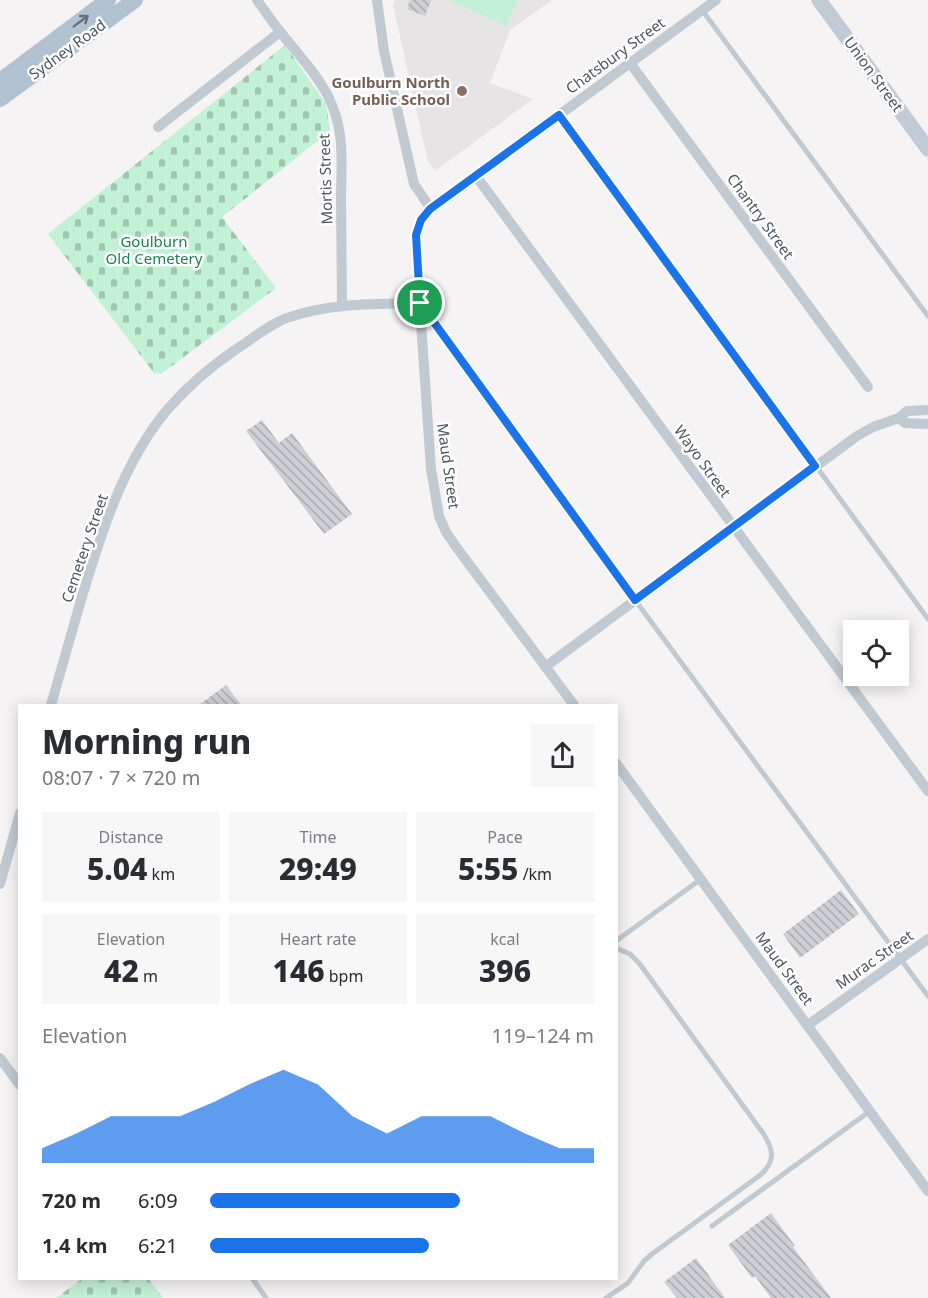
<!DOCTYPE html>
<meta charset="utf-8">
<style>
body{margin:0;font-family:"Noto Sans",sans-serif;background:#f7f7f7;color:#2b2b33;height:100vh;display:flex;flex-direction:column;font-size:22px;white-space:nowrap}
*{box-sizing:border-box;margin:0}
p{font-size:20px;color:#7c7c81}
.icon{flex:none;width:33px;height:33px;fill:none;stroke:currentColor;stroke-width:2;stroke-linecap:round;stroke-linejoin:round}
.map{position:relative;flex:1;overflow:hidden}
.panel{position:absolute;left:18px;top:704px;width:600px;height:576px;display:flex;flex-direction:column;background:#fff;border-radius:0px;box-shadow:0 3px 15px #0003}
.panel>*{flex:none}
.buttons{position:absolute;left:843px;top:620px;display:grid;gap:12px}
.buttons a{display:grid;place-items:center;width:66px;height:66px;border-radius:0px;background:#fff;box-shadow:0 3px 15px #0003;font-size:30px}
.pin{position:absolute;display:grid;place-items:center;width:51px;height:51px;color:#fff;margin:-26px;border:3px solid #fff;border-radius:50%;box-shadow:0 2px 6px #0007}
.round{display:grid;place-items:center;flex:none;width:63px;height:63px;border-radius:0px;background:#f7f7f7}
.head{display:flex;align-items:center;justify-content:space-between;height:102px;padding:0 24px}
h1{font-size:33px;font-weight:800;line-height:45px}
.metrics{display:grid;grid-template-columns:repeat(3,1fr);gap:9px;height:102px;padding:6px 24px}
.metrics div{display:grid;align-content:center;border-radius:0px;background:#f7f7f7;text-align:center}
.metrics b{font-size:30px;font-weight:800}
.metrics small{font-size:16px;font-weight:400}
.metrics p{font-size:16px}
.chart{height:168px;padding:12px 24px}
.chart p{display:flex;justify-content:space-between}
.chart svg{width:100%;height:108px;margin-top:6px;fill:#1a73e8;opacity:.7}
ul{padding:0 24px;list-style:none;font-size:20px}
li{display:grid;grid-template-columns:96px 72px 1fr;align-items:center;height:45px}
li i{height:15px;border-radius:8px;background:#1a73e8}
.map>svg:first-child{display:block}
</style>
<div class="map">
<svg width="928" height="1298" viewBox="0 0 928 1298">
<defs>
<pattern id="cemetery-stones" width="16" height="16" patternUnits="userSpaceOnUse" patternTransform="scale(1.5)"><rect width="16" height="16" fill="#c3f1d5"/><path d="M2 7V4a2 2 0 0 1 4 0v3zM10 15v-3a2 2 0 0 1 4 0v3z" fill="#a0c6b0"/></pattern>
<pattern id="building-back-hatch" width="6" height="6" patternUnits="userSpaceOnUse" patternTransform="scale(1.5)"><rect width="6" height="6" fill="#cdcfd5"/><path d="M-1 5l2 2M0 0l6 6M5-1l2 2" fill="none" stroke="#a8abb0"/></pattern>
</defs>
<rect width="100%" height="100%" fill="#f5f3f3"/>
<path fill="#e6e4e5" d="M395,0H552L510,30L490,83L533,99L435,171L428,162L393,5Z"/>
<path fill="#c3f1d5" d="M449,0H518L506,26Z"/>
<g fill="url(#cemetery-stones)">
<path d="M285,45L326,104L330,131L222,217L276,288L161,374L154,373L48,234Z"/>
<path d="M83,1278H148L163,1298H56Z"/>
</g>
<g fill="url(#building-back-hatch)">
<path d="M410,0H431L425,16L407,9Z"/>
<path d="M262,420L279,443L292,433L352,514L324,534L246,431Z"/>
<path d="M226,685L241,705H199Z"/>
<path d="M841,890L859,914L800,958L783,934Z"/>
<path d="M771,1213L795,1246L793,1247L831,1298H771L755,1276L752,1278L728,1245Z"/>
<path d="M696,1258L725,1298H677L664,1282Z"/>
</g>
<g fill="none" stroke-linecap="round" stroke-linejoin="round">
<g stroke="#c1cad2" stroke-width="5">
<path d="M702,10L928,316"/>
<path d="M559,115L928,619"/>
<path d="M422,305L635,600L928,996"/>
<path d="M616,941L701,879"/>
<path d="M712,1226L870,1111"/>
<path d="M252,1278L266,1298"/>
<path d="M606,1298L628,1283L644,1261L652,1254L759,1176C776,1162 774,1150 763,1133L639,963L630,954L616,948"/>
</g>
<g stroke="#c1cad2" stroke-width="10">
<path d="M257,0C265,11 273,23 282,34C298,54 316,73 328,96C346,132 341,163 341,200C341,235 342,271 342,306"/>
<path d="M377,0L384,51L414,184L431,209"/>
<path d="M630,63L868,387"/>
<path d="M158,127L280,32"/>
<path d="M476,176L928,791"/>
<path d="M899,418L905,423L928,424"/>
<path d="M545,667L857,436L873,427L899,418L907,411L928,410"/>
<path d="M51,705C61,670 71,635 81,600C101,534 122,464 167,410C187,387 210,367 235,350C251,340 272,322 290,317C331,303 377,304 421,303"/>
<path d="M574,705L457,548L446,532L439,516L431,469L416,249C416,232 418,220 431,209L716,0"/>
<path d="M616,763L928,1191"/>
<path d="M0,884L20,813"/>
<path d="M808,1025L928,939"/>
<path d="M0,1058L20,1085"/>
</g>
<path stroke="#c1cbd6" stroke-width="15" d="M819,0L928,149"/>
<g stroke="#b3c2d1" stroke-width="16">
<path d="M0,81L108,0"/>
<path d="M0,99L135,0"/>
</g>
</g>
<defs><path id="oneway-shaft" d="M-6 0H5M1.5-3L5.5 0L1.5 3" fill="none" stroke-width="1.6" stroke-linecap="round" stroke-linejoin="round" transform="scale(1.5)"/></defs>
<use stroke="#64717d" href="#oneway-shaft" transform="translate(81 21) rotate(-37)"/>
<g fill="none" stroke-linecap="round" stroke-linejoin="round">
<g stroke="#fff" stroke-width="12">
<path id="route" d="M559,115L815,466L635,600L420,303L416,235L421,220L430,209Z"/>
</g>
<use href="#route" stroke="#1a73e8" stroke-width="8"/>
</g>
<circle fill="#8d6e63" stroke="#fff" stroke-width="2" cx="462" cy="91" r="6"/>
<g text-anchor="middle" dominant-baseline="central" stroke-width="5" stroke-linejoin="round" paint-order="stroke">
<g font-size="15" fill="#4a5661" stroke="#fff">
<text transform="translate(67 49) rotate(-36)">Sydney Road</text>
<text transform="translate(615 55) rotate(-36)">Chatsbury Street</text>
<text transform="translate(874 74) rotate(54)">Union Street</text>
<text transform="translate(325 179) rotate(-92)">Mortis Street</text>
<text transform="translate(761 216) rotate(54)">Chantry Street</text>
<text transform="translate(703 461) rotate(54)">Wayo Street</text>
<text transform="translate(449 466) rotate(82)">Maud Street</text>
<text transform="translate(84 548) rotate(-71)">Cemetery Street</text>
<text transform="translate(874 959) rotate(-35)">Murac Street</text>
<text transform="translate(785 968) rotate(54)">Maud Street</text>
</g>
<g font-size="15" font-weight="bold" fill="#785e54" stroke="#fff" text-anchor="end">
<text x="450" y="82">Goulburn North<tspan x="450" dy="17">Public School</tspan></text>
</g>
<g font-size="15" fill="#17864f" stroke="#fff">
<text x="154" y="241">Goulburn<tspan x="154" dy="17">Old Cemetery</tspan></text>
</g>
</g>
</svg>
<div class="buttons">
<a><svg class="icon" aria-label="locate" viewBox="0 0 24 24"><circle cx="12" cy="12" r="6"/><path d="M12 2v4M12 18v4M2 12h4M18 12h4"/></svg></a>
</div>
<div class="pin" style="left:420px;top:303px;background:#1e9e55"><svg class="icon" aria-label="arrive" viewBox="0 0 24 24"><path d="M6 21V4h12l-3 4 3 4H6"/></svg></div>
<section class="panel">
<div class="head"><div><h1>Morning run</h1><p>08:07 · 7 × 720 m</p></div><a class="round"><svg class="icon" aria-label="share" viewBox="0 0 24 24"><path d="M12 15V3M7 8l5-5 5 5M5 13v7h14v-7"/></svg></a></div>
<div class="metrics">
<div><p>Distance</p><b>5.04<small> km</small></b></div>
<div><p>Time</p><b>29:49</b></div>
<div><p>Pace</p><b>5:55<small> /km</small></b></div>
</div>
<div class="metrics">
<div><p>Elevation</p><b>42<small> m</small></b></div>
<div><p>Heart rate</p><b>146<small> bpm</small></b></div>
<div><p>kcal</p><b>396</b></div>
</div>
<div class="chart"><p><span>Elevation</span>119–124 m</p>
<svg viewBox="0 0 160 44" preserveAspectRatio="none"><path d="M0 44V38L10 32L20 25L30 25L40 25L50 19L60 12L70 6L80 12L90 25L100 32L110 25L120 25L130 25L140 32L150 38L160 38V44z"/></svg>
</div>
<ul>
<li><b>720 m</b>6:09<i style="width:65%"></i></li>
<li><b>1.4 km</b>6:21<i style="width:57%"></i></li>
</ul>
</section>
</div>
